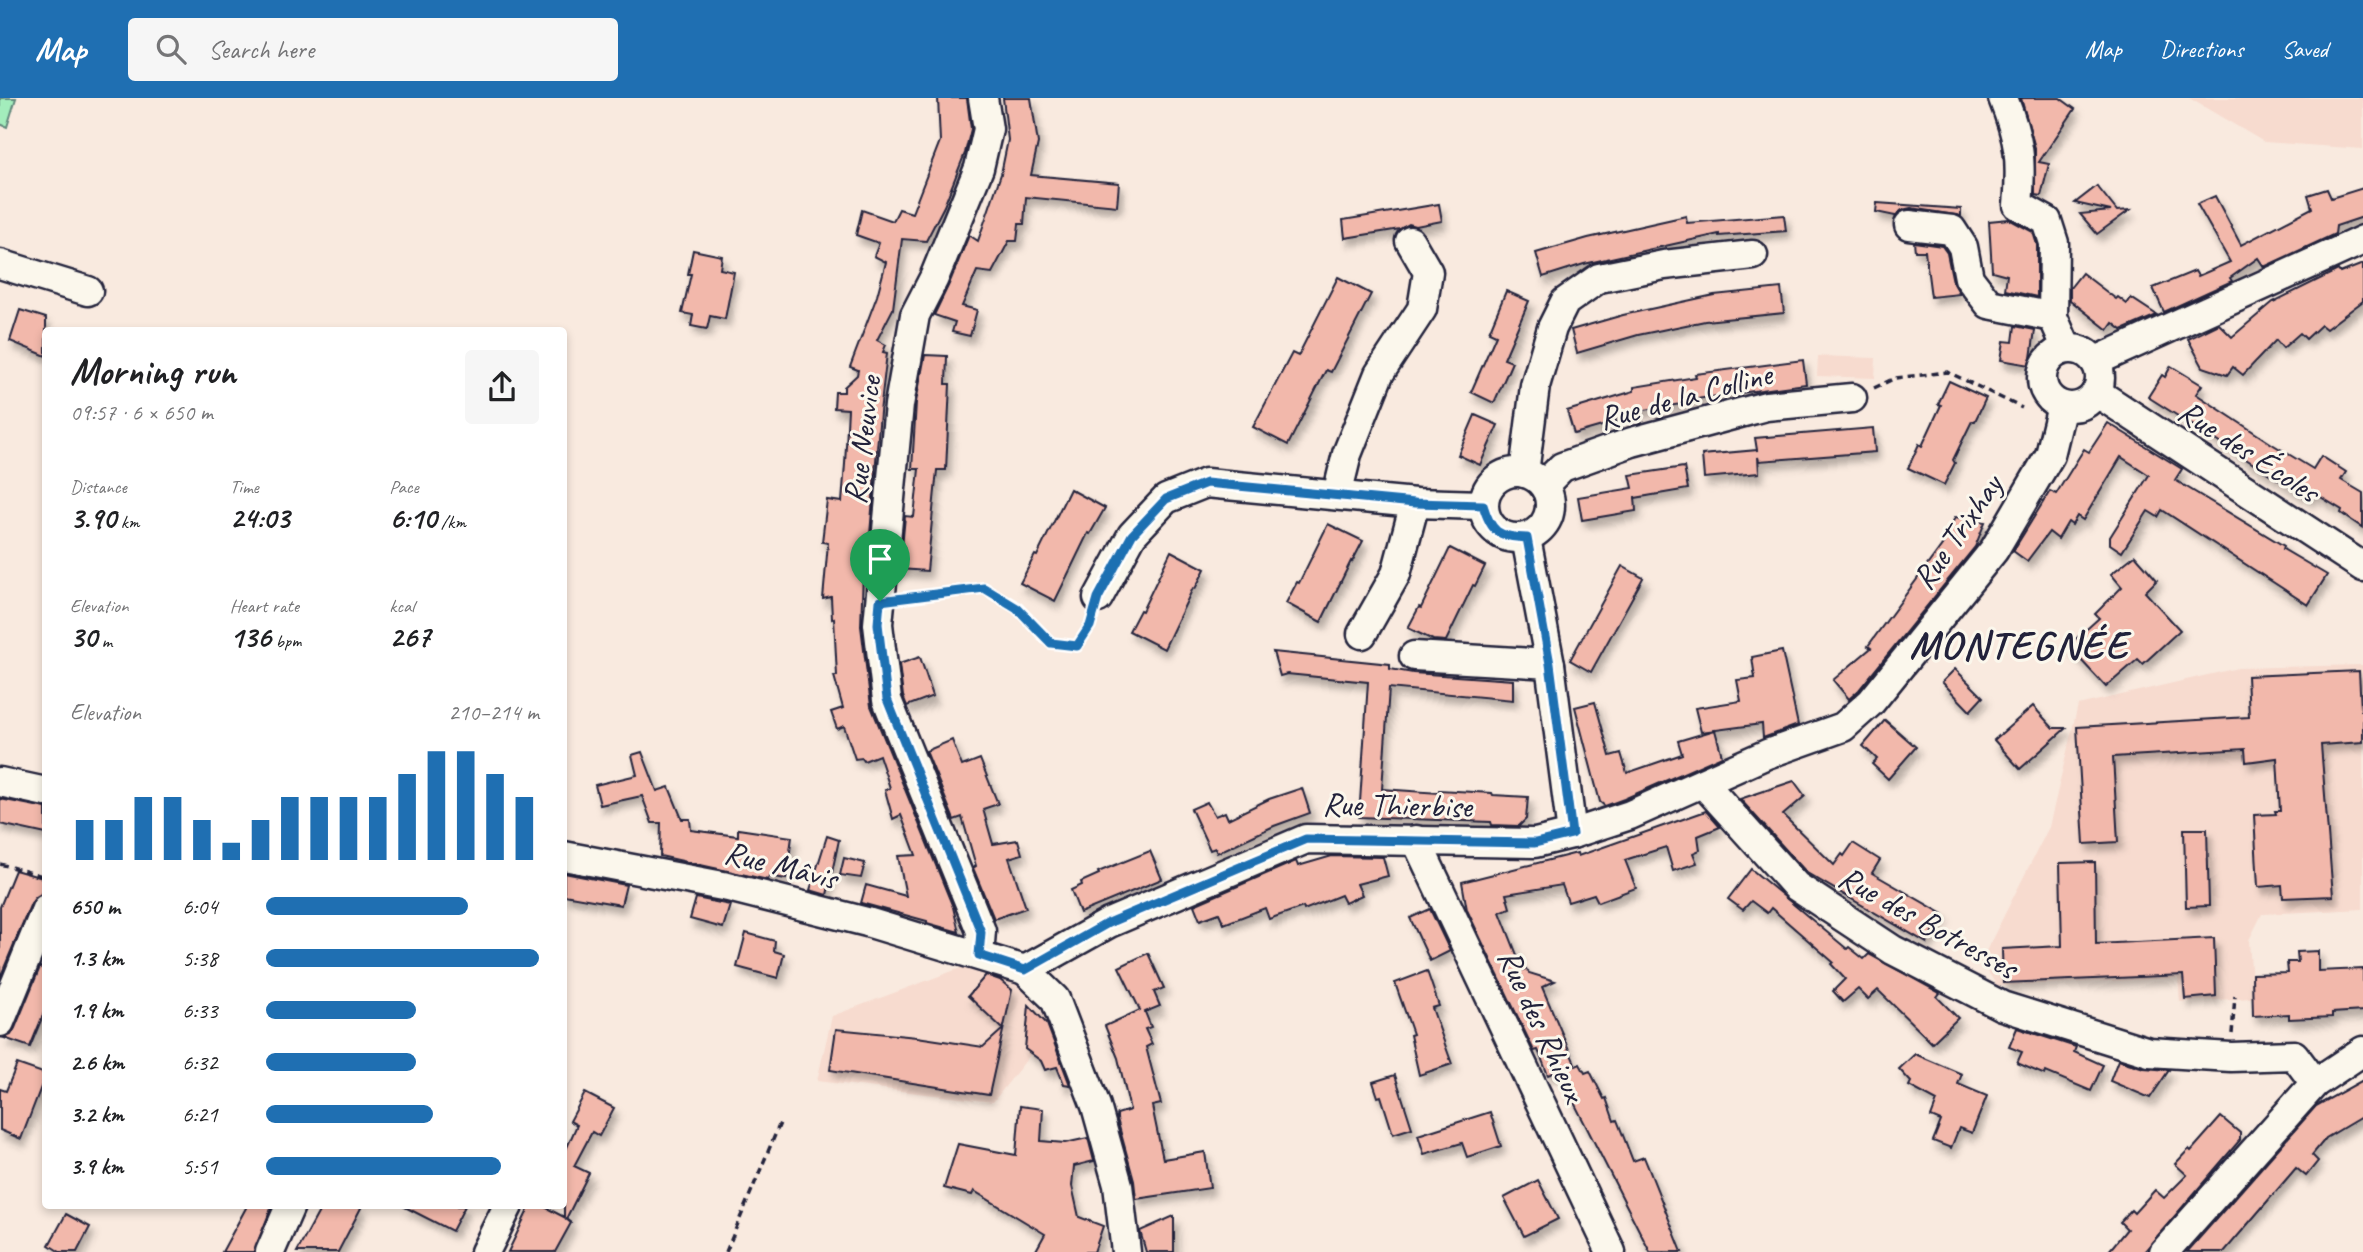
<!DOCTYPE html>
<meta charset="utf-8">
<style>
body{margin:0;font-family:Caveat,sans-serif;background:#f6f6f6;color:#202124;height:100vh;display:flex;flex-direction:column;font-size:26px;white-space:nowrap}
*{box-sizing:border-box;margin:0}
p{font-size:23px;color:#757577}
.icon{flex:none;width:38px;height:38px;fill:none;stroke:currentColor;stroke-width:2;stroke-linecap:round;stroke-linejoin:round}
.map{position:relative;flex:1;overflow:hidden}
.drawer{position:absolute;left:42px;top:229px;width:525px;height:882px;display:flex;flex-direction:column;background:#fff;border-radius:7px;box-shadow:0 4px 10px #0003}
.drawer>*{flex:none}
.pin{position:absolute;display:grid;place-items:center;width:60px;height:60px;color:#fff;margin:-72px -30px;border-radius:50% 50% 50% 0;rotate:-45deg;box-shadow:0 0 7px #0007}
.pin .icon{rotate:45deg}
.round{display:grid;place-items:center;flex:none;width:74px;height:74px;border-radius:7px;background:#f6f6f6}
.summary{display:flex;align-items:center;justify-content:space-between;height:119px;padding:0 28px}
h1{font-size:38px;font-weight:700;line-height:52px}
.metrics{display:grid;grid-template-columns:repeat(3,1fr);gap:10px;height:119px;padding:7px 28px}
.metrics div{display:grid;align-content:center}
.metrics b{font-size:30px;font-weight:700}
.metrics small{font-size:19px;font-weight:400}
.metrics p{font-size:19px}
.chart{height:196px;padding:14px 28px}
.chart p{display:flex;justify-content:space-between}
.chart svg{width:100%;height:126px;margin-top:7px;stroke:#1f6fb2;stroke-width:6}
ul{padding:0 28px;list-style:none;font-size:23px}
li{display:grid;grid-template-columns:112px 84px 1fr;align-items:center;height:52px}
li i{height:18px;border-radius:9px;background:#1f6fb2}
header{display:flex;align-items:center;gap:42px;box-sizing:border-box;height:98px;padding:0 35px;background:#1f6fb2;color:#fff}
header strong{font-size:33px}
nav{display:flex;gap:38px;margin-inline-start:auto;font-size:24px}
.search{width:490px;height:63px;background:#f6f6f6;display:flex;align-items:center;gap:18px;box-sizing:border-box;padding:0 24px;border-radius:7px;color:#757577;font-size:26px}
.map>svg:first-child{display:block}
</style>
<header>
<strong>Map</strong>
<div class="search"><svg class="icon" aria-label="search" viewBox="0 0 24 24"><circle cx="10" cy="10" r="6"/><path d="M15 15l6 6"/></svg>Search here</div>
<nav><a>Map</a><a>Directions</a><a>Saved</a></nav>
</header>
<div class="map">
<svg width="2363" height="1154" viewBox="0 0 2363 1154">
<defs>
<filter id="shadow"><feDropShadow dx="4" dy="7" stdDeviation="3.5" flood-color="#0004"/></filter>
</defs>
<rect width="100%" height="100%" fill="#f9eadf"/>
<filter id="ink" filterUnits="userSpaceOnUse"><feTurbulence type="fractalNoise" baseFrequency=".0143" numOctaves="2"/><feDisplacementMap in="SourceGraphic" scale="14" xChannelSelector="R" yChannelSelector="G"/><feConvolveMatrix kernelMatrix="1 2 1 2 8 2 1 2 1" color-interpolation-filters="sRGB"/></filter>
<g filter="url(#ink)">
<g fill="#f7dbcf">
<path d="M2189,0H2363V51L2264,44Z"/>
<path d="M1818,258L1876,260L1875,280L1817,278Z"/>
<path d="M2363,567V811L2262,816L2249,842L2253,900L2180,904L2178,880L1997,888L1981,863L2049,729L2078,607L2238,570Z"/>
<path d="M966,868L1012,874L1053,928L993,1004L817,983L832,918Z"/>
</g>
<path fill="#a3edbc" stroke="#62887c" stroke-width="2" d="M0,0H16L7,29L0,26Z"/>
<g fill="#f2b8ab" stroke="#22223b" stroke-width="2" filter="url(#shadow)">
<path d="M938,0H967L971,31L965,55L944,108L926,143L902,141L893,211L877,242L886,247L883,254L887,255L880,314L869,449H864L861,528L871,608L953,809L959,834L927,825V823L861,805L866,787L906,798L898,758L916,757L901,717L893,721L885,692L890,690L879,657L864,663L862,660L855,661L844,628L837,631L831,614L843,610L834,578H837L834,520L832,521L831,499L823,501L828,445L822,444L827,402L842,404L845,366L848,311L834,310L835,294H844V289L857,277L858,272L850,269L877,198L886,164L874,158L879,145L856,137L862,112L893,123L899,111L912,115L940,43Z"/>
<path d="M1003,0H1031L1038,45L1031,77L1119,85L1117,108L1026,99L1024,126H1019L1017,143H1009L992,175L977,173L962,208L977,212L970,238L952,234L955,224L934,217L949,186L969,137L978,143L1001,76L1008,42Z"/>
<path d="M2021,0H2060L2075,11L2039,64L2049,66L2041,98L2035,97V50Z"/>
<path d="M2097,88L2117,113L2130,112L2097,136L2080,116L2111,113L2075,105Z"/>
<path d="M2363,90V119L2336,128L2335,136L2264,169L2258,160L2230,180L2232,183L2164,214L2153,190L2195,173L2198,178L2230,164L2197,106L2215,98L2241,147L2312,110L2308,97L2327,91L2331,100Z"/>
<path d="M1877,105L1961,111V118L1911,110L1902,112L1895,118L1876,114Z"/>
<path d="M1439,106L1442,123L1416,128L1409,126L1400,131L1345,140L1343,122Z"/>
<path d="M1784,117L1786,133L1719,138V136L1584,166L1543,179L1536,155L1588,140L1686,118L1687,125Z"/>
<path d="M2009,121L2033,134L2037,147V199L2005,192L2007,177L1992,173L1989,123Z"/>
<path d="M1914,144L1942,148L1947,155L1953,184L1960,196L1931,199L1925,153H1915Z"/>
<path d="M693,152L722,158L720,171L734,174L725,221L710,218L707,231L691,228L693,217L682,215L691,176H688Z"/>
<path d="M2363,166V203L2326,231L2321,227L2306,241L2300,235L2283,250L2276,242L2243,277L2233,269L2227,277L2203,269L2188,241L2219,226L2232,239L2273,204L2338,172L2340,175Z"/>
<path d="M2082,175L2116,201L2118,199L2127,206L2131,200L2157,217L2122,232L2113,225L2108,232L2070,202V190Z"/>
<path d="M1338,179L1371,196L1331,274L1326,272L1288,347L1253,329L1292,255L1298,258Z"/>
<path d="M1781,190L1784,215L1705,223L1638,237L1577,255L1571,232L1623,217L1714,197Z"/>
<path d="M1506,193L1529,203L1504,261L1512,264L1494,305L1471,294L1496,237L1489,234Z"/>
<path d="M20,212L46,220V258L10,243Z"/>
<path d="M2015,228L2035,232L2030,267L2001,262L2004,243L2013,244Z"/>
<path d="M925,257L947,258L946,286H950L946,372H937L927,473L900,471L905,418L914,419L919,371H912L916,304Z"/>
<path d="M1803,262L1806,286L1681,303V306L1614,317L1616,324L1574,336L1567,313L1634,293V289L1696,279L1695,276Z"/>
<path d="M2171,268L2202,287L2196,296L2272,346L2313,371L2321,358L2346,374L2341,382L2363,395V430L2341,415L2342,412L2314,395L2309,401L2148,299L2162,277L2165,279Z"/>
<path d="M1949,283L1986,300L1975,323H1972L1953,362L1955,365L1944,387L1908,370L1919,346L1922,348L1941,307L1938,306Z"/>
<path d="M1475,317L1498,327L1480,367L1458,357Z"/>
<path d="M2108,325L2182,371L2175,382L2284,448L2283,451L2327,477L2308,507L2162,412L2158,419L2148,413L2122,454L2110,446V439L2149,377L2121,359L2083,422L2077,418L2072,427L2068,424L2058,441L2049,434L2027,463L2013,453L2050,393L2056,396L2084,351L2089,354Z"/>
<path d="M1873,330L1875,354L1759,363L1758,359L1759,375L1704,380L1702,357L1757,352L1755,340Z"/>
<path d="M1684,369L1688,391L1635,400V398L1636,413L1582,422L1578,399L1633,390L1630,377Z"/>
<path d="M1070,391L1105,410L1090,436L1088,435L1055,503L1020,485L1035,457L1037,458Z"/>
<path d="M1955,419L1985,424L1975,449L1859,592L1849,601L1833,582L1871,550L1868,548L1942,447Z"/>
<path d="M1328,426L1363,443L1352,464L1351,463L1321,524L1286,505L1297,484L1299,485Z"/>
<path d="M1450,450L1485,468L1475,488L1473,487L1446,543L1433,542L1408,530L1419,509L1421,510Z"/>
<path d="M1171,453L1205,471L1195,491L1193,490L1164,551L1129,533L1140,512L1142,513Z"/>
<path d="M2135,457L2157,482L2145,494L2180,532L2143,566L2138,561L2106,589L2068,548L2099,520L2095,516L2122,489L2111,476Z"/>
<path d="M1622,468L1643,480L1591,574L1570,562Z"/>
<path d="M1782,553L1798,627L1763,640L1762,626L1701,634L1695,610L1741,603L1737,582L1755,580L1752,559Z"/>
<path d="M1273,554L1390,566V571L1413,575L1513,582V602L1389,590L1382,691L1439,695V692L1492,695L1493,697L1528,699L1526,721L1519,728L1492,727L1491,724L1359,719L1368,584L1287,576L1280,578Z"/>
<path d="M920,559L933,598L907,608L903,598L899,566Z"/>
<path d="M1955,571L1983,599L1970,613L1942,584Z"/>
<path d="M2359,573L2361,612H2363V644L2321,647L2333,798L2283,800L2282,787L2258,789L2254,717L2276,716L2275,713H2280L2277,660L2246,664L2245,651L2113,659L2118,744L2084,746L2077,629L2249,619L2247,578Z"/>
<path d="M1595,604L1610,658L1621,655L1627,675L1682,656L1678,643L1715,632L1722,658L1624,701L1605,708L1600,704L1575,609Z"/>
<path d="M2033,608L2053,630H2066L2020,671L1994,642Z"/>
<path d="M1885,622L1916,649L1888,681L1872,666L1877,661L1863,648Z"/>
<path d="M952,642L962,668L980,661L998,706L983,711L993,746L1018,742L1022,756L1009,760L1026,810L994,821L973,770L976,768L962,719L954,722L926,653Z"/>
<path d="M642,654L657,693L669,689L682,721H690L691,732L738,738V731L792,739L786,781L769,778L768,782L660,758L661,725H652L642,698L600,707L595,687L637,677L632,657Z"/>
<path d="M1794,683L1805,698L1783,717L1834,767L1842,756L1844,758L1853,745L1880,762L1872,775L1943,816L1927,845L1807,775L1740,701Z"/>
<path d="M1302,690L1310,715L1274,728L1217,755L1215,750L1210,752L1191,711L1207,704L1215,718L1225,714L1228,721L1269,701Z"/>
<path d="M0,701L46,710V736L0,726Z"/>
<path d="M1706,713L1720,729L1698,738L1700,752L1693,755L1697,765L1673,773L1666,749L1625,762L1636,790L1598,804L1594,796L1568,804L1562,787L1506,796L1510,810L1500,814L1523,872L1526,871L1529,875L1555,883L1542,889L1576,968L1580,966L1585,975L1590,973L1604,1001L1606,1000L1614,1023L1617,1022L1633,1063L1644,1059L1682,1154H1650L1558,973L1548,977L1538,952L1534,953L1467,812L1462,784L1577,755L1578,758Z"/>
<path d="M2184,731H2207L2209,808L2186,809Z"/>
<path d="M827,738L839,742L827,797L810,792Z"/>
<path d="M1150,753L1162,781L1080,815L1071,792L1082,787L1081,784L1099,776L1098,774Z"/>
<path d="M1332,758L1383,759L1388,778L1357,786L1362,797L1345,805L1341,797L1304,812L1303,809L1269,821L1265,810L1224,826L1219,815L1200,822L1194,807L1296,763L1298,768Z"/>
<path d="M844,760L865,765L861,780L840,777Z"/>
<path d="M2095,764L2096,846L2214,840L2216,898L2185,901L2183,877L2003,885L2002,851L2062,848L2060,765Z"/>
<path d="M1751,771L1847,851L1849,849L1864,861L1869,856L1940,895L1937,899L1958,920L1932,945L1878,892L1868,901L1858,891L1843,904L1833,893L1845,881L1831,866L1833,864L1771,810L1767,815L1751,803L1743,812L1728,801Z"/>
<path d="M15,772L46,781V784L41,796L31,805L0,880V809Z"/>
<path d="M564,775L626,787L621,807L564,797Z"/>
<path d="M696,800L730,807L723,830L690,821Z"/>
<path d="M1430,811L1450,853L1430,863L1410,820Z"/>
<path d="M746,835L775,843L774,853L784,856L778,880L737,869Z"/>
<path d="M2318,853V873L2363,871V913L2332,915V919L2289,921V916L2253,918L2252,876L2288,875L2287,864H2298L2297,854Z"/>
<path d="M1148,855L1164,890L1154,894L1160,908L1145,914L1151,929L1145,931L1152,946L1146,949L1161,1006L1152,1008L1163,1061L1205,1054L1210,1090L1136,1101L1134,1083L1117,1021V1016L1130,1012L1118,960L1105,928L1140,912L1119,869Z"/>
<path d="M40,869L46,871V910L30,949L4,940L11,937L15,930Z"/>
<path d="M1427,873L1439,908L1432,910L1452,966L1419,977L1410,937L1413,936L1395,885Z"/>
<path d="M986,877L1000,882L1012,892L989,997L830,972L836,931L917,939L983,949L1003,931L968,898Z"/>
<path d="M1029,907L1047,926L1070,987L1064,986L1057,969L1045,972L1041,963L1025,951Z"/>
<path d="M2017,930L2076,949L2074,954L2103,967L2091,993L2046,974L2045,977L2017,965L2022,954L2009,949Z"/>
<path d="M1915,956L1962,976L1958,986L1987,998L1972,1035L1959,1030L1951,1050L1933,1043L1941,1023L1931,1019L1937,1003L1909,988L1911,984L1899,971Z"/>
<path d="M2118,962L2144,970L2169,972L2150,1000L2110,983Z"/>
<path d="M17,966L46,976L21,1041L0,1032V991L6,993Z"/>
<path d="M1395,977L1412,1030L1393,1036L1381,998L1378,999L1373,984Z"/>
<path d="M2363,982V1018L2326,1040L2312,1057L2318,1063L2306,1078L2296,1070L2224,1154H2187L2316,1008Z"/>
<path d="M585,995L614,1010L599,1038L592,1034L574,1068L589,1075L566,1121L571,1125L555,1154H508L530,1108H543L564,1119V1056L577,1027L570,1023Z"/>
<path d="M1020,1008L1043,1011L1041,1043L1065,1045L1088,1040L1094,1063L1074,1068L1072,1088L1079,1119L1103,1128L1094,1154H1035L1045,1136L974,1093L972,1097L944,1090L958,1046L1016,1057Z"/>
<path d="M1490,1014L1501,1048L1467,1059L1462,1045L1424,1056L1418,1037Z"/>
<path d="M2221,1019L2240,1035V1042L2144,1154H2108L2127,1131L2120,1124L2131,1112L2134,1115L2155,1092L2164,1100L2187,1077L2175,1066L2189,1051L2191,1053Z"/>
<path d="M1538,1082L1558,1121L1524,1138L1504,1100Z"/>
<path d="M247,1108H272L254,1154H222Z"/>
<path d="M322,1108H362L338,1154H297Z"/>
<path d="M403,1108H465L452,1133Z"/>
<path d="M66,1116L90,1129L77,1154H60L49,1147Z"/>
<path d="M1174,1118V1154H1146L1140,1133Z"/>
</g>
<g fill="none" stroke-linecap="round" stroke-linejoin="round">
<g stroke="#22223b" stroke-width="33">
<g id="minor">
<path d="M2003,0C2020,43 2022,62 2018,107L2047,123L2054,145L2053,219L2067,251"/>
<path d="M1909,127L1952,132L1963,149L1969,180L1989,206L2053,219"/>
<path d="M0,166L88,193"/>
<circle cx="2071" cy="280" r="29"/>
<path d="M2096,263L2363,142"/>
<path d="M2096,294L2363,469"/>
<circle cx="1517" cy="407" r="33"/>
<path d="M1524,375L1535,288L1552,230L1565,204L1599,180L1664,167L1753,157"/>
<path d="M1544,387L1562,369L1632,344L1766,308L1852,300"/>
<path d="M1337,397L1347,356L1379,276L1422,211L1428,174L1410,143"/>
<path d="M1526,440L1550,566L1572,736"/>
<path d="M1098,500L1132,437L1166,401L1206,385L1415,405L1483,407"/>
<path d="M1362,536L1396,476L1415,405"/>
<path d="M1414,558L1550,566"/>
<path d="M0,684L46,694"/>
<path d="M1703,685L1796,788L1893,852L2002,908L2149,954L2231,959L2294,957L2315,985"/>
<path d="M1416,742L1611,1154"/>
<path d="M564,758L728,789L867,824L1025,872L1109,825L1306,741L1535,745L1572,736L1630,717L1767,656L1843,629L1871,604L1994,452L2050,357L2062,308"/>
<path d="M979,857L981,833L887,602L878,526L899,307L915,217L934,180L979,70L988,31L983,0"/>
<path d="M1025,872L1055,901L1096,1008L1118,1087L1126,1154"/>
<path d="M0,924L46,811"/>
<path d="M270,1154L290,1108"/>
<path d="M485,1154L508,1108"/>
<path d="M2164,1154L2315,985L2363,953"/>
</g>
</g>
<g stroke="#22223b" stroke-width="3.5" stroke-dasharray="7 5" stroke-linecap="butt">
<path d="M1874,290L1895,280L1948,274L2022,310"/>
<path d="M903,500L984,490L1017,510L1051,545L1077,548L1092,522"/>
<path d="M0,766L46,779"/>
<path d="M2232,936L2235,898"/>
<path d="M726,1154L780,1025"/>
</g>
<use href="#minor" stroke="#fbf7ec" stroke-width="28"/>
</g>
</g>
<g fill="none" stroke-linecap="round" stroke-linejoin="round" filter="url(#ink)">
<g stroke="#fff" stroke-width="14">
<path id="route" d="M1206,385L1415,405L1483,407C1491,434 1498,439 1527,440L1550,566L1572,736L1535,745L1306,741L1108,825L1025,872L979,857L981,834L887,601L878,526L880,503L984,490L1017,510L1051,545L1077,548L1090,528L1098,500L1132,437L1166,401Z"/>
</g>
<use href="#route" stroke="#1f6fb2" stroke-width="9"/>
</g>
<g text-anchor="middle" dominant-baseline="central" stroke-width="6" stroke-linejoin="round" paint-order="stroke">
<g font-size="33" fill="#22223b" stroke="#fbf7ec">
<text transform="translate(1685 298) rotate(-15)">Rue de la Colline</text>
<text transform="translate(862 342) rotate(-83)">Rue Neuvice</text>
<text transform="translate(2249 353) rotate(33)">Rue des Écoles</text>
<text transform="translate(1957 434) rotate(-55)">Rue Trixhay</text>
<text transform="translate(1397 707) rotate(1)">Rue Thierbise</text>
<text transform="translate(781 767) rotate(14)">Rue Mâvis</text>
<text transform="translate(1928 824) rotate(29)">Rue des Botresses</text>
<text transform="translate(1542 927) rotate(65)">Rue des Rhieux</text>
</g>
<g font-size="40" font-weight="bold" letter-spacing="2" fill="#22223b" stroke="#fbf7ec">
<text x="2019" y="547">MONTEGNÉE</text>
</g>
</g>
</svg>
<div class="pin" style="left:880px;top:503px;background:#1e9e55"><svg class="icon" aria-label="arrive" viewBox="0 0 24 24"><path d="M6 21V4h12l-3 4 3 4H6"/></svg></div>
<section class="drawer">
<div class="summary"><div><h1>Morning run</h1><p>09:57 · 6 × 650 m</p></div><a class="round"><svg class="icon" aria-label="share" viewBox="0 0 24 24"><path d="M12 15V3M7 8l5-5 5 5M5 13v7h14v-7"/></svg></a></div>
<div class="metrics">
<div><p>Distance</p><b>3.90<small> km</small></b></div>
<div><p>Time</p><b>24:03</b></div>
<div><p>Pace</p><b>6:10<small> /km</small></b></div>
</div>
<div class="metrics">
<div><p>Elevation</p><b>30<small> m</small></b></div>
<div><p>Heart rate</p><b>136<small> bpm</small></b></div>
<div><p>kcal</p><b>267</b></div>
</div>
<div class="chart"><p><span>Elevation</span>210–214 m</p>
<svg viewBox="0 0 160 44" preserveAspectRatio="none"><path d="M5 44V30M15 44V30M25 44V22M35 44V22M45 44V30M55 44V38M65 44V30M75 44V22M85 44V22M95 44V22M105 44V22M115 44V14M125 44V6M135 44V6M145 44V14M155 44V22"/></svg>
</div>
<ul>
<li><b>650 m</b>6:04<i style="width:74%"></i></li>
<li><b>1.3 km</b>5:38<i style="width:100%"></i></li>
<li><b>1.9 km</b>6:33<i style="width:55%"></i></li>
<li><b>2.6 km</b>6:32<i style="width:55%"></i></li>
<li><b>3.2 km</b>6:21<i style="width:61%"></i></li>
<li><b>3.9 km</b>5:51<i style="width:86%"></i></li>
</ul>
</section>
</div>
